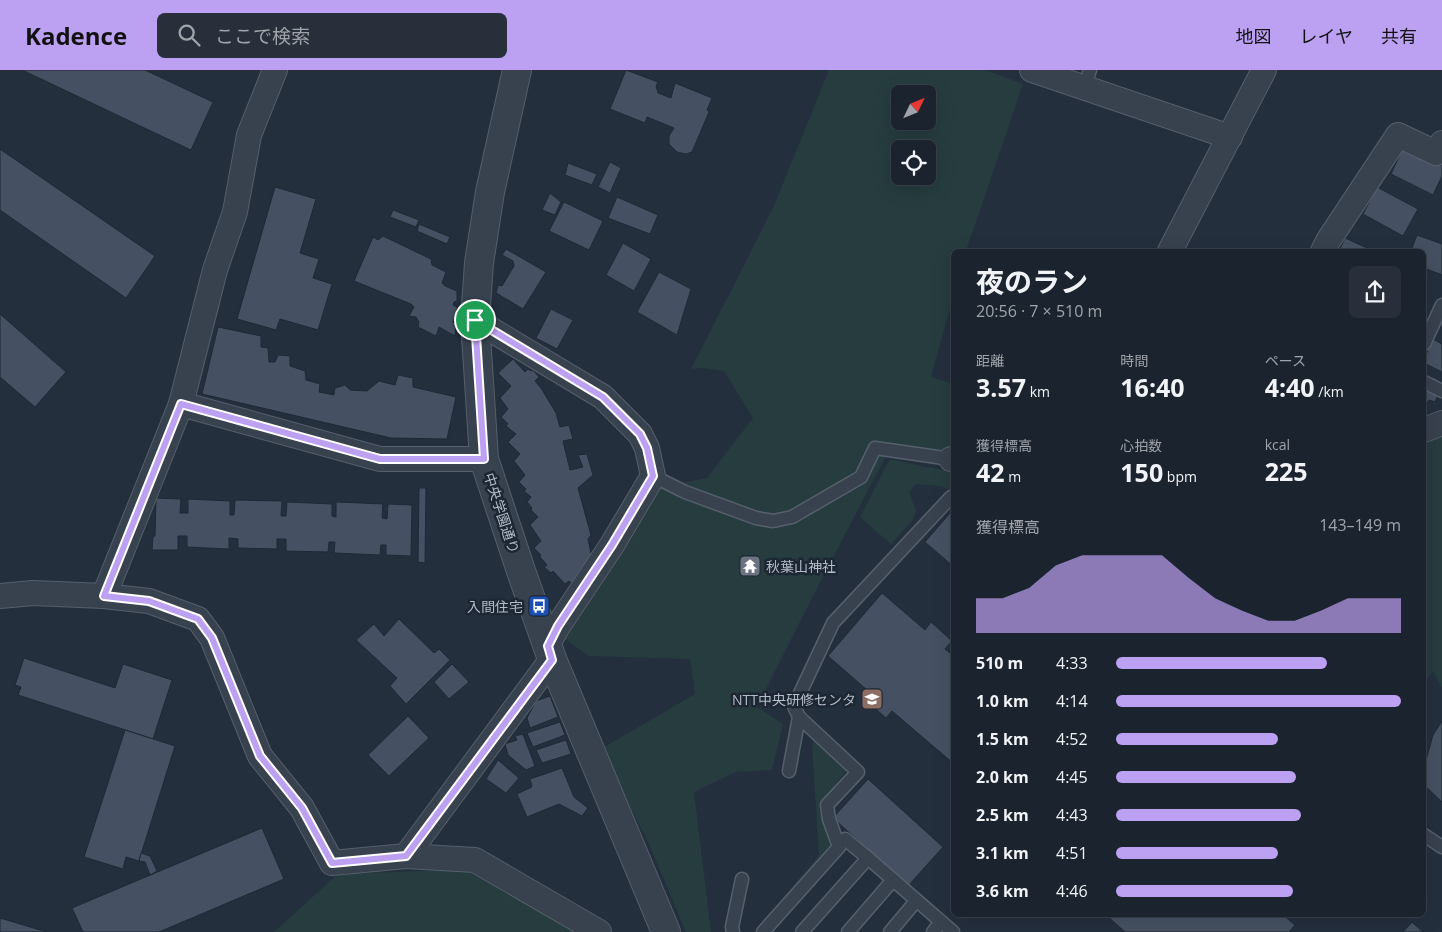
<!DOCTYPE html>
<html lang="ja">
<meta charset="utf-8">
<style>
body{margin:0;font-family:"Open Sans","Noto Sans JP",sans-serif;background:#282f3a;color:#f1f3f6;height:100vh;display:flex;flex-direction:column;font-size:19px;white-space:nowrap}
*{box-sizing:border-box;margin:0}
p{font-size:16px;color:#a0a4aa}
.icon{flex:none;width:28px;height:28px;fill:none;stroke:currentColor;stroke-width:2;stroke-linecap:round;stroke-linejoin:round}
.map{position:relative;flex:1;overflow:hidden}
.panel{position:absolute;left:951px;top:179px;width:475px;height:668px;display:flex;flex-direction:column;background:#1b232e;border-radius:8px;box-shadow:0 5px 20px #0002,0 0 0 1px #39404a}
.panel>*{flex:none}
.needle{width:32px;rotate:47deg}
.tools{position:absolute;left:891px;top:15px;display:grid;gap:10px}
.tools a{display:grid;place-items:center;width:45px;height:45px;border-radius:8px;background:#1b232e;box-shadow:0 5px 20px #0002,0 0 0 1px #39404a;font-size:25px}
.pin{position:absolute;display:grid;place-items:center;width:42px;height:42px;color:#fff;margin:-21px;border:2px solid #fff;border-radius:50%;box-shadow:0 1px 5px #0007}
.round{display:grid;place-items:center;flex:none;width:52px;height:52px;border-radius:8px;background:#282f3a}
.headline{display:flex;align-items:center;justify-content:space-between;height:85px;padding:0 25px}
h1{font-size:28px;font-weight:700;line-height:38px}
.stats{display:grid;grid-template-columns:repeat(3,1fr);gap:8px;height:85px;padding:5px 25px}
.stats div{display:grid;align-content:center}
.stats b{font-size:25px;font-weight:700}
.stats small{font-size:14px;font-weight:400}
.stats p{font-size:14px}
.chart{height:140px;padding:10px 25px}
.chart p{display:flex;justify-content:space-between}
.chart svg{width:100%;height:90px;margin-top:5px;fill:#bca0f2;opacity:.7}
ul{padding:0 25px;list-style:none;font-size:16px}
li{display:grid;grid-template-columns:80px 60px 1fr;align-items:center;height:38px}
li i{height:12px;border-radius:6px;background:#bca0f2}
header{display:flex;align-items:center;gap:30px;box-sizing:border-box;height:70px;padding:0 25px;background:#bca0f2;color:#111}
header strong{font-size:24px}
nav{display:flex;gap:28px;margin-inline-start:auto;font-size:18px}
.search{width:350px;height:45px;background:#282f3a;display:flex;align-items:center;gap:12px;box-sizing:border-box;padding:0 18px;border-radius:8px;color:#a0a4aa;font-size:19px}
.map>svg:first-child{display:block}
</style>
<header>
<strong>Kadence</strong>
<div class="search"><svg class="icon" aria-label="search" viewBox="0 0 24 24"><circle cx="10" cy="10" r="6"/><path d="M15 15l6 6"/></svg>ここで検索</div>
<nav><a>地図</a><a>レイヤ</a><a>共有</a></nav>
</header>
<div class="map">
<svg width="1442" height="862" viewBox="0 0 1442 862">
<rect width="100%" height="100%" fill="#242f3e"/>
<g fill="#263c3f" fill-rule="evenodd">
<path d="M829,0H985L1023,14L966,181H954V224L931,307L954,314V381L950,398L886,386L816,520L757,637L783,654L772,700L736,702L694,722L711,862H686L649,774L601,679L695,624L690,589L589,586L562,567L655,418L707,408L753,348L724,301L702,298L691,299L773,138ZM900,24H928V51H900ZM900,79H928V106H900Z"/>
<path d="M1442,361V618L1433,601L1424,614V368Z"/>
<path d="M890,389L926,397L954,401V421L939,416L916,414L909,422L916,440L913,450L891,474L860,447Z"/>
<path d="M814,670L846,701L823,731L834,772L760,859L758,858L819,785L812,675Z"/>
<path d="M476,799L584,862H274L338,804Z"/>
</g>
<g fill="#455162" stroke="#1f2835">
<path d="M22,0H145L213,32L191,80Z"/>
<path d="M626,0L658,12L656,16L658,23L671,28L675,13L712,28L707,40L709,42L692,82L686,84L677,82L669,74V66L674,58L647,47L645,53L610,39Z"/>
<path d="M1404,76L1442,95V106L1433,125L1391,104Z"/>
<path d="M0,79L155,186L126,228L0,140Z"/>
<path d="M610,92L621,98L610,123L598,117Z"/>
<path d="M568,93L597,104L592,115L565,105Z"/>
<path d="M275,117L316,129L300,183L319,189L313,208L332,214L318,260L280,249L276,260L237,249Z"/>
<path d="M1377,117L1418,139L1403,166L1363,144Z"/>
<path d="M550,123L561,132L555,145L542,140Z"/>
<path d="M617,127L658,145L650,164L608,148Z"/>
<path d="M564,132L603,151L589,180L549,161Z"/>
<path d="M393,140L419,150L416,157L390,147Z"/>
<path d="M419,154L450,167L447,174L417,161Z"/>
<path d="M1417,165L1442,174V205L1424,198V181H1411Z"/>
<path d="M383,166L431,189L432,195L446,202L442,213L445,216L457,221V231L454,232L453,235L457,237V248L454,249L453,252L456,254L455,266L439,257L436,266L418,257L419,252L416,247L409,246L414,237L411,234L354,211L373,167L378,170Z"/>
<path d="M1345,168L1374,181H1339Z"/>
<path d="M623,173L651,189L634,221L606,205Z"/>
<path d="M506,179L546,202L523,239L496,223L498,215L502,216L514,196L513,191L502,185Z"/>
<path d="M659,202L691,219L677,265L637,242Z"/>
<path d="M551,239L573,250L557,279L536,268Z"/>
<path d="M0,244L66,302L35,337L0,307Z"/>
<path d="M218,257L261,266V277L268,278L269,292H275L278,285L290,286V296L305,301L306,310L320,314L319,322L334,325L335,318L345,315L350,320L367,321L379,311L395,315L398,305L413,308V317L456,327L447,369L391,368L202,324Z"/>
<path d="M1433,269L1442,274V302L1424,293V289Z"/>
<path d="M513,289L525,302L528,299L531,301L533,300L539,307L535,311L541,318L556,343L560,357L569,355L573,369L563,371L570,400L583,397L578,385L587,384L593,405L578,418L591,465L588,469L592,488L581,499L586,504L574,516L569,511L565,514L553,501L551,503L544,497L547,495L540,487L541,485L534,478L541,471L530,455L538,447L531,440L532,438L527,432L531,427L524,421L526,419L519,412L525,405L514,391L520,384L508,372L516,364L506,356L508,354L501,347L508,339L500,328L511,316L498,303Z"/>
<path d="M1424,318L1438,325L1435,332L1429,330L1426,335L1424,334Z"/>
<path d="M419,418H426L425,493L418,492Z"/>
<path d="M156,428L181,429L180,443H188V429L230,431V445H234L235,430L282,431L281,446H286L287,432L332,434V446L336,447V432L383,434L382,448L387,449L388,434L412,435L411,486L386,485V475H381L380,485L334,483L335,472H329L328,482L286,481V469H277V479L238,478V469L229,468V479L187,477V466H178V480H152L153,467L155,466Z"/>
<path d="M950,443L954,446V497L925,472Z"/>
<path d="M882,523L925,560L931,552L952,571L945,579L954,586V694L892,641L886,648L862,627L867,620L828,586Z"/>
<path d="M399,549L434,583L439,579L450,590L406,634L390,616L397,608L356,570L374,554L384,566Z"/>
<path d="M24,588L115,618L123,594L172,610L153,669L18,625L21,617L15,615Z"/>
<path d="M452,594L469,612L449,629L434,612Z"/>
<path d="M550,626L558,647L530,658L527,648L536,631Z"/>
<path d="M408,646L429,668L389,706L368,685Z"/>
<path d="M1442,651V732L1424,715V697L1433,665Z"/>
<path d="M560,652L565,665L533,677L527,663Z"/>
<path d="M125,660L175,676L139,791L126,787L123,799L84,787Z"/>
<path d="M523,664L535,696L526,700L508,685L505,674L517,670L515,666Z"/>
<path d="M566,670L571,684L542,693L536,680Z"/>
<path d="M498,690L519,708L506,723L486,709Z"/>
<path d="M562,698L574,727L588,738L582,746L559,734L527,747L517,724L532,717L530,709Z"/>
<path d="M868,709L943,777L908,816L833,748Z"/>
<path d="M262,758L284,809L159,862H83L72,838Z"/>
<path d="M141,783L150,786L157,801L150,805L145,792L139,791Z"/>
<path d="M1105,844H1282L1295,855L1289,862H1125Z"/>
<path d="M0,848L47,862H0Z"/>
<path d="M1412,852L1423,862H1403Z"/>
</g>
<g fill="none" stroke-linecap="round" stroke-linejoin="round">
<g stroke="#565f6c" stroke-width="15">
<g id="service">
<path d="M1084,18L1090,0"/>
<path d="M1424,274L1442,235"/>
<path d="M1424,312L1442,321"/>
<path d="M653,406L685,422L756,448L773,451L792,447L861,407L875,378L951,389L953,383"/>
<path d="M789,701L799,647"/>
<path d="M1424,765L1442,777"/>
<path d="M845,769L868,788"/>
<path d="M733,862L732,857L742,809"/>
<path d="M763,862L839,777L829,749L827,735L858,702L799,647L794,636L833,553L951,427L954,428"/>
<path d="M802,862L868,788L953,862"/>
<path d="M848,862L893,810"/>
<path d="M890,862L916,831"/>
<path d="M933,862L941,852"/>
</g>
</g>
<g stroke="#565f6c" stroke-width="26">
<g id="minor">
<path d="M1032,0L1230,67"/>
<path d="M1170,181L1264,0"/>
<path d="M1323,181L1328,171L1398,65L1436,83L1442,73"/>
<path d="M475,250L603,327L640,364L647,378L653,406L612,475L558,556L547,576"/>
<path d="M181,334L380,389H484"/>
<path d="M1424,360L1442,353"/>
<path d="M951,389H954"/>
<path d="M0,526L33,523L104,526L181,334L215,200L235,142L249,65L275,0"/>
<path d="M104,526L149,531L198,549L212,568L260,686L302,738L332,793L406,786L552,589"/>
<path d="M406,786L475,790L599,862"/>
</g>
</g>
<g stroke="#565f6c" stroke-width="30">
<path id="tertiary" d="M517,0L490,122L479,193L475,250L484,389L521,501L552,589L666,862"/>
</g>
<use href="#service" stroke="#38414e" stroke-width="12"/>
<use href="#minor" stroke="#38414e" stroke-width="24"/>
<use href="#tertiary" stroke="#38414e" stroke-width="28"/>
</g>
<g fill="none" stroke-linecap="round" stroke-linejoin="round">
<g stroke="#fff" stroke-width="10">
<path id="route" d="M475,250L603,327L640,364L647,378L653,406L612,475L558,556L548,576L552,590L406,786L332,793L302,738L260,686L212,568L198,549L149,531L104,526L181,334L380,389H484Z"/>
</g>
<use href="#route" stroke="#bca0f2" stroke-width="6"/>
</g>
<defs>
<g id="temple-square" transform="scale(1.125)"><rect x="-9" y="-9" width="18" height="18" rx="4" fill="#6b7280" stroke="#1d2633"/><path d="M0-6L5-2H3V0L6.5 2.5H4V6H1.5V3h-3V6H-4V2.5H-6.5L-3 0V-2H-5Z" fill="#fff"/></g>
<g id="bus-square" transform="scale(1.125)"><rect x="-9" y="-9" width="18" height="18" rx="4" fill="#1a4fb4" stroke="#1d2633"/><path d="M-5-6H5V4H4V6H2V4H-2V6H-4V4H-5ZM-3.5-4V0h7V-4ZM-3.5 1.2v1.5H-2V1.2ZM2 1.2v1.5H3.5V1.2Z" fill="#fff"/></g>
<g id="school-square" transform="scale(1.125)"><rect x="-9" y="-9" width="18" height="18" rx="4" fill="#8d6e63" stroke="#1d2633"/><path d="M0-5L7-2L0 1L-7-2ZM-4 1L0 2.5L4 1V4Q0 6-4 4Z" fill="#fff"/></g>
</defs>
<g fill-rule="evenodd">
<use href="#temple-square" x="750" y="496"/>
<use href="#bus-square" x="539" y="536"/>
<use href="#school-square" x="872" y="629"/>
</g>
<g text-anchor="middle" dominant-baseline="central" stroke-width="5" stroke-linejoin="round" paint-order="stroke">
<g font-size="14" fill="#b4bcc9" stroke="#1d2633">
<text transform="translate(502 443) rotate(72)">中央学園通り</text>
</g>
<g font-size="14" fill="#b4bcc9" stroke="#1d2633" text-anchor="end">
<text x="766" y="496" text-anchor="start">秋葉山神社</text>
<text x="523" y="536">入間住宅</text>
<text x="856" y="629">NTT中央研修センタ</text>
</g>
</g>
</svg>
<div class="tools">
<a><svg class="needle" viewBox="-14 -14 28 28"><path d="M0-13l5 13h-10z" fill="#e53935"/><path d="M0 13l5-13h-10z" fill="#a0a4aa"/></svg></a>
<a><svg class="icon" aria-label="locate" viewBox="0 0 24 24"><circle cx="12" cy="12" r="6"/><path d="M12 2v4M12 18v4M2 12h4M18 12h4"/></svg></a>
</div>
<div class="pin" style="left:475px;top:250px;background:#1e9e55"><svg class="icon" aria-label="arrive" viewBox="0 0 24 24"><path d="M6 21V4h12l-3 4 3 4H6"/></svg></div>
<section class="panel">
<div class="headline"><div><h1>夜のラン</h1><p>20:56 · 7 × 510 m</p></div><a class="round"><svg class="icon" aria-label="share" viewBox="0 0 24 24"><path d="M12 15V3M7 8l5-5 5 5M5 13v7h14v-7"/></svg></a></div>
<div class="stats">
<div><p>距離</p><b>3.57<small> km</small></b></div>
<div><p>時間</p><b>16:40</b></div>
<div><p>ペース</p><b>4:40<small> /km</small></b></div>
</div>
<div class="stats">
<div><p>獲得標高</p><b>42<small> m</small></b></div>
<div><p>心拍数</p><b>150<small> bpm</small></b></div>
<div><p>kcal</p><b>225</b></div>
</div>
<div class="chart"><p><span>獲得標高</span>143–149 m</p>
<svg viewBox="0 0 160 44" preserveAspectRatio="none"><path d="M0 44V27L10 27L20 22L30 11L40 6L50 6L60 6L70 6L80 17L90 27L100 33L110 38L120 38L130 33L140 27L150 27L160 27V44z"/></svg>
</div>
<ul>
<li><b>510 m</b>4:33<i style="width:74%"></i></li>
<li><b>1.0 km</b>4:14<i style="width:100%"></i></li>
<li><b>1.5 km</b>4:52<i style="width:57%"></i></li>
<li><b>2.0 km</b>4:45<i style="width:63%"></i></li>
<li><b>2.5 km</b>4:43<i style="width:65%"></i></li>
<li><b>3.1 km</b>4:51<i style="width:57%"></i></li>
<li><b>3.6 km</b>4:46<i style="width:62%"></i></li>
</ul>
</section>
</div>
